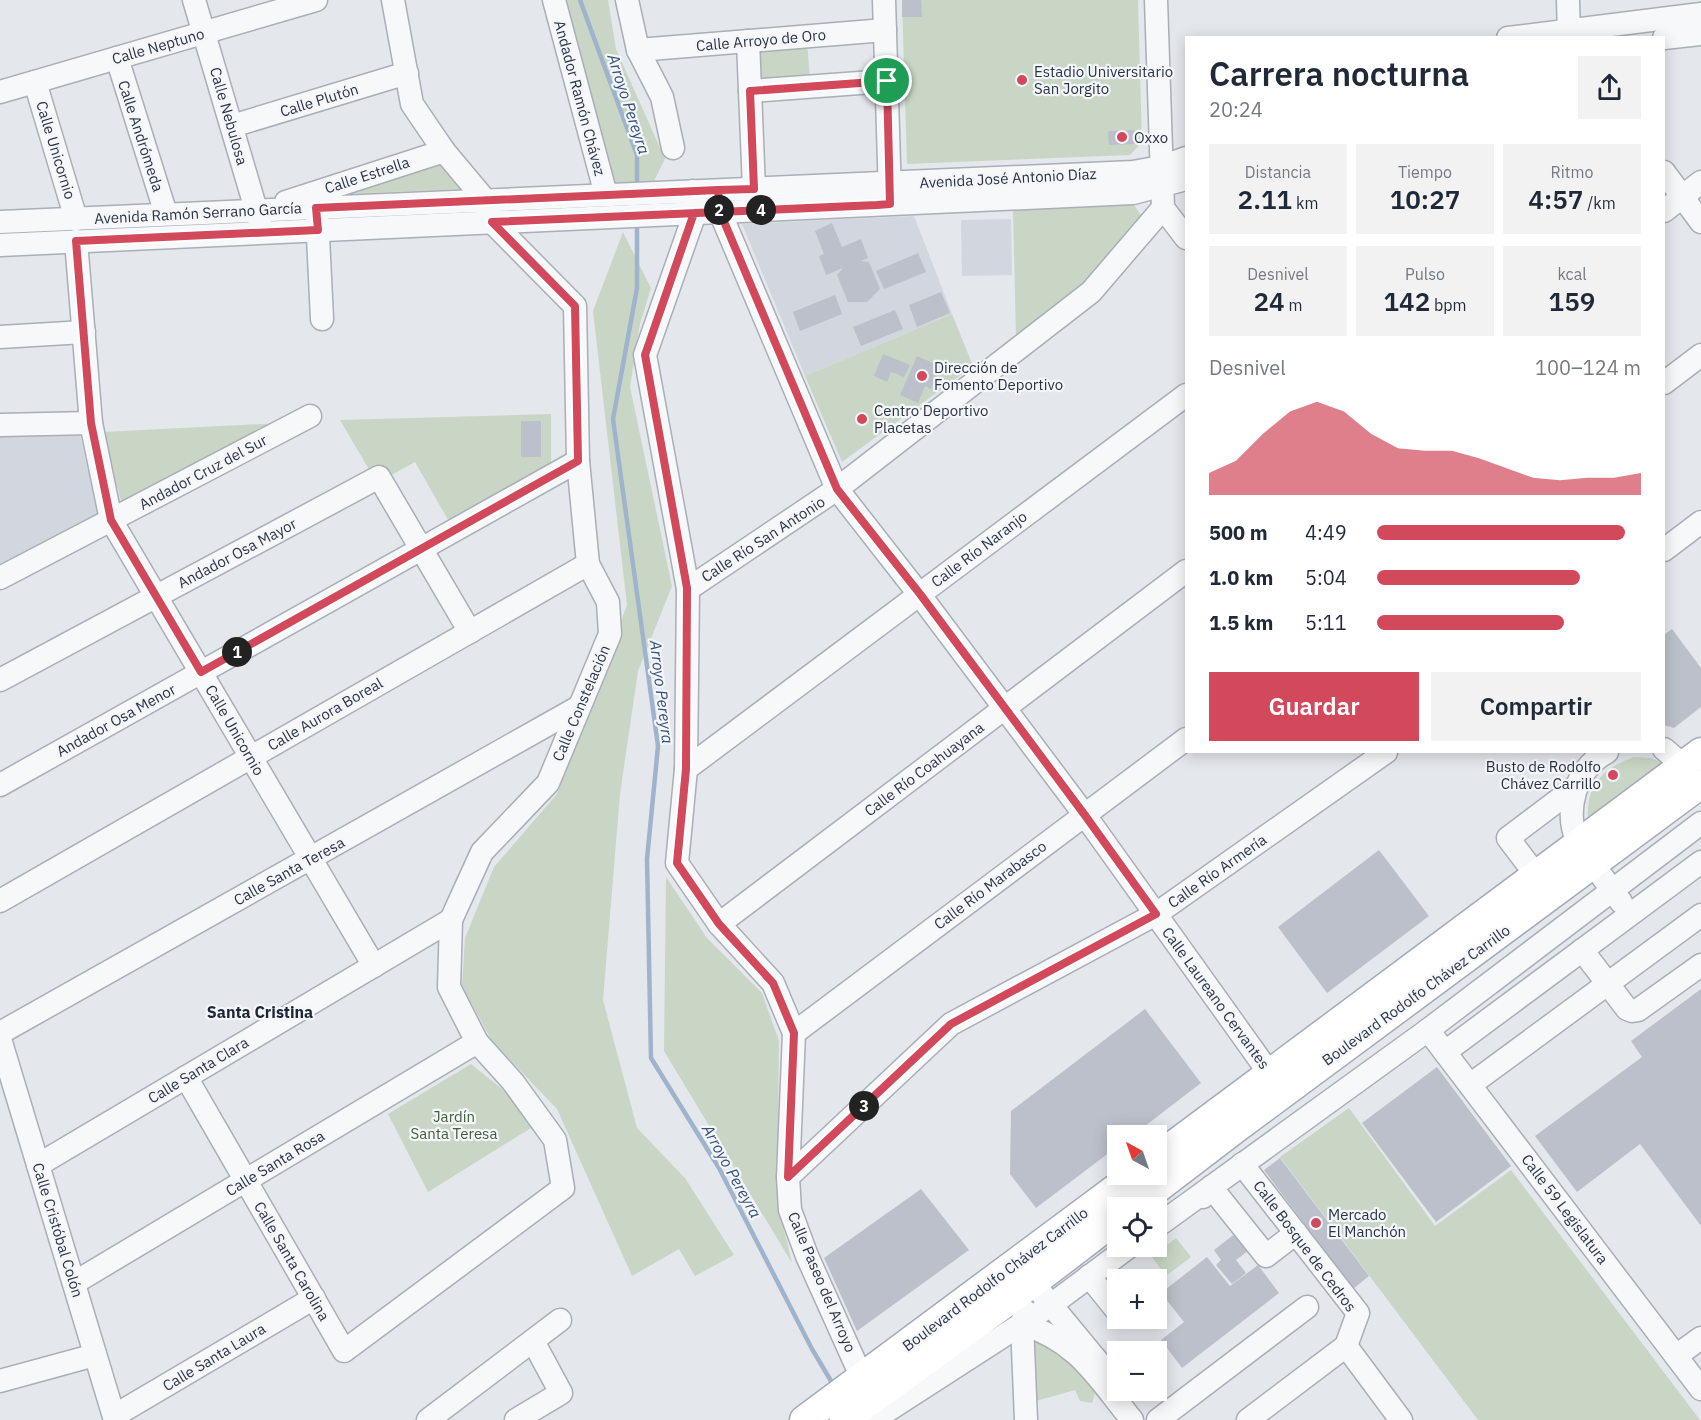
<!DOCTYPE html>
<html lang="es">
<meta charset="utf-8">
<style>
body{margin:0;font-family:"IBM Plex Sans",sans-serif;background:#f2f2f3;color:#1f2937;height:100vh;display:flex;flex-direction:column;font-size:22px;white-space:nowrap}
*{box-sizing:border-box;margin:0}
p{font-size:20px;color:#747a83}
.icon{flex:none;width:33px;height:33px;fill:none;stroke:currentColor;stroke-width:2;stroke-linecap:round;stroke-linejoin:round}
.map{position:relative;flex:1;overflow:hidden}
.details{position:absolute;left:1185px;top:36px;width:480px;height:717px;display:flex;flex-direction:column;background:#fff;border-radius:0px;box-shadow:0 3px 15px #0003}
.details>*{flex:none}
.needle{width:39px;rotate:320deg}
.controls{position:absolute;left:1107px;top:1125px;display:grid;gap:12px}
.controls a{display:grid;place-items:center;width:60px;height:60px;border-radius:0px;background:#fff;box-shadow:0 3px 15px #0003;font-size:30px}
.pin{position:absolute;display:grid;place-items:center;width:51px;height:51px;color:#fff;margin:-26px;border:3px solid #fff;border-radius:50%;box-shadow:0 2px 6px #0007}
.km{position:absolute;width:30px;height:30px;margin:-15px;border-radius:50%;background:#222;color:#fff;font-size:16px;line-height:30px;text-align:center}
.round{display:grid;place-items:center;flex:none;width:63px;height:63px;border-radius:0px;background:#f2f2f3}
.head{display:flex;align-items:center;justify-content:space-between;height:102px;padding:0 24px}
h1{font-size:33px;font-weight:600;line-height:45px}
.figures{display:grid;grid-template-columns:repeat(3,1fr);gap:9px;height:102px;padding:6px 24px}
.figures div{display:grid;align-content:center;border-radius:0px;background:#f2f2f3;text-align:center}
.figures b{font-size:26px;font-weight:600}
.figures small{font-size:16px;font-weight:400}
.figures p{font-size:16px}
.chart{height:168px;padding:12px 24px}
.chart p{display:flex;justify-content:space-between}
.chart svg{width:100%;height:108px;margin-top:6px;fill:#d1495b;opacity:.7}
.button{display:flex;gap:12px;margin-top:auto;padding:12px 24px}
.button a{flex:1;height:69px;border-radius:0px;background:#d1495b;color:#fff;font-size:24px;font-weight:600;line-height:69px;text-align:center}
.button a+a{background:#f2f2f3;color:#1f2937}
ul{padding:0 24px;list-style:none;font-size:20px}
li{display:grid;grid-template-columns:96px 72px 1fr;align-items:center;height:45px}
li i{height:15px;border-radius:8px;background:#d1495b}
.map>svg:first-child{display:block}
</style>
<div class="map">
<svg width="1701" height="1420" viewBox="0 0 1701 1420">
<rect width="100%" height="100%" fill="#e4e7ec"/>
<g fill="#d2d6de">
<path d="M914,216L952,314L805,376L742,224Z"/>
<path d="M1011,219L1012,275L962,276L961,220Z"/>
<path d="M80,435L98,516L0,569V437Z"/>
</g>
<g fill="#c9d6c5">
<path d="M566,0H608L616,49L665,159L653,183H609Z"/>
<path d="M902,0H1138L1142,142L1130,155L907,164Z"/>
<path d="M807,42L810,79L755,83L752,46Z"/>
<path d="M443,163L465,189L319,195Z"/>
<path d="M1133,204L1142,216L1090,278L1016,337L1013,211Z"/>
<path d="M623,232L651,288L640,324L630,387L672,586L638,671L620,794L603,1000L637,1128L685,1178L734,1255L695,1276L679,1249L632,1276L557,1109L492,1041L462,986L465,938L494,867L557,794L627,605L593,311Z"/>
<path d="M952,314L973,366L842,462L805,376Z"/>
<path d="M551,414V468L451,525L415,462L377,483L340,420Z"/>
<path d="M283,423L122,505L103,432Z"/>
<path d="M1634,757L1650,758L1665,763L1588,823C1585,786 1601,769 1634,757Z"/>
<path d="M666,877L707,938L762,993L779,1041L777,1200L792,1263L664,1051Z"/>
<path d="M471,1064L507,1093L531,1128L428,1192L388,1114Z"/>
<path d="M1349,1108L1435,1226L1511,1170L1700,1420H1478L1280,1157Z"/>
<path d="M1176,1238L1191,1257L1166,1276L1152,1257Z"/>
<path d="M1045,1340L1076,1363L1096,1390L1092,1403L1080,1401L1075,1390L1036,1401L1034,1343Z"/>
</g>
<g fill="none" stroke-linecap="round" stroke-linejoin="round">
<g stroke="#9fb4cc" stroke-width="4.5">
<path d="M580,0L637,155V189"/>
<path d="M637,221V288L613,419L658,746L647,859L651,1058L719,1168L812,1349L834,1386"/>
</g>
</g>
<g fill="#bbc0ca">
<path d="M902,0H921L922,17H902Z"/>
<path d="M1135,130V144L1109,145L1108,131Z"/>
<path d="M832,223L842,247L861,239L868,258L861,261L869,262L880,289L867,302H848L837,275L843,268L826,275L819,256L824,254L815,231Z"/>
<path d="M918,253L926,272L884,289L876,271Z"/>
<path d="M941,292L950,313L917,327L909,305Z"/>
<path d="M835,295L842,314L800,331L793,312Z"/>
<path d="M895,310L903,329L861,346L853,327Z"/>
<path d="M883,354L910,365L904,377L891,372L887,382L874,376Z"/>
<path d="M917,356L940,366L931,389L925,386L918,403L900,395Z"/>
<rect x="521" y="421" width="20" height="36"/>
<path d="M1672,629L1701,668V707L1674,728L1664,725V635Z"/>
<path d="M1379,850L1429,916L1327,993L1278,927Z"/>
<path d="M1701,989V1226L1640,1144L1577,1192L1535,1136L1642,1057L1631,1041Z"/>
<path d="M1145,1009L1201,1083L1132,1136H1118V1146L1036,1208L1010,1174L1011,1111Z"/>
<path d="M1437,1067L1511,1166L1436,1222L1362,1123Z"/>
<path d="M1280,1158L1369,1276L1353,1289L1264,1170Z"/>
<path d="M921,1189L969,1250L857,1331L824,1258Z"/>
<path d="M1236,1233L1249,1250L1236,1260L1246,1273L1232,1284L1216,1265L1221,1260L1214,1250Z"/>
<path d="M1207,1257L1230,1286L1258,1265L1279,1293L1182,1368L1161,1340L1184,1322L1161,1293Z"/>
</g>
<g fill="none" stroke-linecap="round" stroke-linejoin="round">
<g stroke="#a9aeb7" stroke-width="25">
<g id="minor">
<path d="M194,0L260,223"/>
<path d="M554,0L606,195"/>
<path d="M627,0L638,50L662,97L673,148"/>
<path d="M884,0L890,196"/>
<path d="M1156,0L1163,208L1186,238"/>
<path d="M1568,0L1569,38"/>
<path d="M1508,38L1701,14"/>
<path d="M1664,38L1701,34"/>
<path d="M748,41L754,189"/>
<path d="M638,50L885,30"/>
<path d="M117,58L166,214"/>
<path d="M35,82L76,219"/>
<path d="M750,91L887,81"/>
<path d="M0,92L316,0"/>
<path d="M232,126L407,73"/>
<path d="M1664,172L1701,222"/>
<path d="M693,191L695,213L645,355L688,589L686,769L677,863L719,924L773,983L794,1033L788,1177L790,1210L807,1256L862,1378"/>
<path d="M719,198L720,212L837,489L919,594L1084,814L1270,1074"/>
<path d="M286,202L444,151"/>
<path d="M1664,211L1701,182"/>
<path d="M317,216L322,319"/>
<path d="M0,222L1133,172L1161,167L1186,158"/>
<path d="M76,241L91,423L111,520L374,966"/>
<path d="M0,245L1133,193L1186,179"/>
<path d="M0,337L84,332"/>
<path d="M1664,383L1701,355"/>
<path d="M0,425L91,423"/>
<path d="M1664,550L1701,522"/>
<path d="M0,578L310,416"/>
<path d="M688,589L837,489L1091,292L1163,208"/>
<path d="M0,680L379,477L470,632"/>
<path d="M1664,749L1683,765L1691,778"/>
<path d="M1607,752C1574,770 1564,811 1578,844L1621,902"/>
<path d="M686,769L1186,395"/>
<path d="M0,785L578,461"/>
<path d="M1536,875L1508,838L1577,786"/>
<path d="M0,901L588,564"/>
<path d="M719,924L1186,571"/>
<path d="M1582,950L1627,1009L1632,1011L1638,1010L1701,965"/>
<path d="M1428,1030L1701,1389"/>
<path d="M0,1033L577,708"/>
<path d="M794,1033L1186,739"/>
<path d="M0,1039L115,1420"/>
<path d="M1445,1052L1701,862"/>
<path d="M186,1077L344,1351L563,1188L555,1140L513,1082L477,1042L449,987L451,920L482,852L548,783L610,634L608,602L588,564L578,461L575,306L492,222L485,200L444,151L412,104L393,0"/>
<path d="M1470,1085L1701,915"/>
<path d="M1242,1164L1358,1313L1346,1346L1401,1420"/>
<path d="M38,1165L451,920"/>
<path d="M788,1177L951,1024L1156,914L1386,752"/>
<path d="M1203,1197L1211,1187L1266,1256L1296,1233"/>
<path d="M1156,1227L1428,1030L1701,823"/>
<path d="M1089,1276L1118,1312"/>
<path d="M74,1283L477,1042"/>
<path d="M1042,1294L1118,1386"/>
<path d="M1025,1311L1022,1324L1026,1420"/>
<path d="M1022,1324C1078,1341 1097,1377 1132,1420"/>
<path d="M1676,1356L1701,1338"/>
<path d="M0,1381L95,1355"/>
<path d="M114,1416L314,1298"/>
<path d="M428,1420L560,1320"/>
<path d="M516,1420L561,1393L533,1341"/>
<path d="M873,1420L1051,1305L1130,1246"/>
<path d="M1158,1420L1307,1307"/>
<path d="M1248,1420L1346,1346"/>
</g>
</g>
<g stroke="#a3abb8" stroke-width="31">
<g id="major">
<path d="M1156,1158L1701,752"/>
<path d="M1132,1208L1238,1127L1701,784"/>
<path d="M804,1420L1135,1174"/>
<path d="M844,1420L1033,1283L1118,1218"/>
</g>
</g>
<use href="#minor" stroke="#f7f8fa" stroke-width="22"/>
<use href="#major" stroke="#fff" stroke-width="28"/>
</g>
<g fill="none" stroke-linecap="round" stroke-linejoin="round">
<g stroke="#fff" stroke-width="12">
<path id="route" d="M887,81L750,91L754,189L718,190L720,212L492,222L575,306L578,461L201,672L111,520L91,423L76,241L318,230L316,208L718,190L720,212L837,489L920,594L1084,814L1156,914L951,1024L788,1177L794,1033L773,983L719,924L677,863L686,769L687,588L645,355L694,213L720,212L877,205L890,204L887,81"/>
</g>
<use href="#route" stroke="#d1495b" stroke-width="8"/>
</g>
<g fill="#d1495b" stroke="#f4f6f9" stroke-width="2">
<circle cx="1022" cy="80" r="6"/>
<circle cx="1122" cy="137" r="6"/>
<circle cx="922" cy="376" r="6"/>
<circle cx="862" cy="419" r="6"/>
<circle cx="1613" cy="775" r="6"/>
<circle cx="1316" cy="1223" r="6"/>
</g>
<g text-anchor="middle" dominant-baseline="central" stroke-width="4.5" stroke-linejoin="round" paint-order="stroke">
<g font-size="15" fill="#2b3445" stroke="#f4f6f9">
<text transform="translate(761 40) rotate(-5)">Calle Arroyo de Oro</text>
<text transform="translate(158 46) rotate(-16)">Calle Neptuno</text>
<text transform="translate(580 98) rotate(75)">Andador Ramón Chávez</text>
<text transform="translate(319 100) rotate(-17)">Calle Plutón</text>
<text transform="translate(229 116) rotate(74)">Calle Nebulosa</text>
<text transform="translate(141 136) rotate(72)">Calle Andrómeda</text>
<text transform="translate(56 150) rotate(73)">Calle Unicornio</text>
<text transform="translate(367 175) rotate(-18)">Calle Estrella</text>
<text transform="translate(1008 178) rotate(-3)">Avenida José Antonio Díaz</text>
<text transform="translate(198 213) rotate(-3)">Avenida Ramón Serrano García</text>
<text transform="translate(203 472) rotate(-28)">Andador Cruz del Sur</text>
<text transform="translate(763 539) rotate(-33)">Calle Río San Antonio</text>
<text transform="translate(979 549) rotate(-37)">Calle Río Naranjo</text>
<text transform="translate(237 553) rotate(-28)">Andador Osa Mayor</text>
<text transform="translate(581 703) rotate(-67)">Calle Constelación</text>
<text transform="translate(325 714) rotate(-30)">Calle Aurora Boreal</text>
<text transform="translate(116 720) rotate(-29)">Andador Osa Menor</text>
<text transform="translate(235 730) rotate(60)">Calle Unicornio</text>
<text transform="translate(924 769) rotate(-37)">Calle Río Coahuayana</text>
<text transform="translate(289 871) rotate(-29)">Calle Santa Teresa</text>
<text transform="translate(1217 871) rotate(-35)">Calle Río Armería</text>
<text transform="translate(990 885) rotate(-37)">Calle Río Marabasco</text>
<text transform="translate(1416 995) rotate(-36)">Boulevard Rodolfo Chávez Carrillo</text>
<text transform="translate(1216 998) rotate(54)">Calle Laureano Cervantes</text>
<text transform="translate(198 1070) rotate(-31)">Calle Santa Clara</text>
<text transform="translate(275 1163) rotate(-31)">Calle Santa Rosa</text>
<text transform="translate(1565 1209) rotate(53)">Calle 59 Legislatura</text>
<text transform="translate(58 1230) rotate(73)">Calle Cristóbal Colón</text>
<text transform="translate(1305 1246) rotate(53)">Calle Bosque de Cedros</text>
<text transform="translate(292 1261) rotate(60)">Calle Santa Carolina</text>
<text transform="translate(995 1279) rotate(-37)">Boulevard Rodolfo Chávez Carrillo</text>
<text transform="translate(822 1282) rotate(67)">Calle Paseo del Arroyo</text>
<text transform="translate(214 1357) rotate(-31)">Calle Santa Laura</text>
</g>
<g font-size="15" fill="#2b3445" stroke="#f4f6f9" text-anchor="start">
<text x="1034" y="71">Estadio Universitario<tspan x="1034" dy="17">San Jorgito</tspan></text>
<text x="1134" y="137">Oxxo</text>
<text x="934" y="367">Dirección de<tspan x="934" dy="17">Fomento Deportivo</tspan></text>
<text x="874" y="410">Centro Deportivo<tspan x="874" dy="17">Placetas</tspan></text>
<text x="1601" y="766" text-anchor="end">Busto de Rodolfo<tspan x="1601" dy="17">Chávez Carrillo</tspan></text>
<text x="1328" y="1214">Mercado<tspan x="1328" dy="17">El Manchón</tspan></text>
</g>
<g font-size="15" fill="#3f6138" stroke="#f4f6f9">
<text x="454" y="1116">Jardín<tspan x="454" dy="17">Santa Teresa</tspan></text>
</g>
<g font-size="16" font-style="italic" fill="#34527a" stroke="#f4f6f9">
<text transform="translate(629 104) rotate(72)">Arroyo Pereyra</text>
<text transform="translate(662 692) rotate(83)">Arroyo Pereyra</text>
<text transform="translate(732 1171) rotate(61)">Arroyo Pereyra</text>
</g>
<g font-size="16" font-weight="bold" fill="#1d2536" stroke="#f4f6f9">
<text x="260" y="1012">Santa Cristina</text>
</g>
</g>
</svg>
<div class="controls">
<a><svg class="needle" viewBox="-14 -14 28 28"><path d="M0-13l5 13h-10z" fill="#e53935"/><path d="M0 13l5-13h-10z" fill="#747a83"/></svg></a>
<a><svg class="icon" aria-label="locate" viewBox="0 0 24 24"><circle cx="12" cy="12" r="6"/><path d="M12 2v4M12 18v4M2 12h4M18 12h4"/></svg></a>
<a>+</a>
<a>−</a>
</div>
<div class="pin" style="left:887px;top:81px;background:#1e9e55"><svg class="icon" aria-label="arrive" viewBox="0 0 24 24"><path d="M6 21V4h12l-3 4 3 4H6"/></svg></div>
<b class="km" style="left:237px;top:652px">1</b>
<b class="km" style="left:719px;top:210px">2</b>
<b class="km" style="left:864px;top:1106px">3</b>
<b class="km" style="left:761px;top:210px">4</b>
<section class="details">
<div class="head"><div><h1>Carrera nocturna</h1><p>20:24</p></div><a class="round"><svg class="icon" aria-label="share" viewBox="0 0 24 24"><path d="M12 15V3M7 8l5-5 5 5M5 13v7h14v-7"/></svg></a></div>
<div class="figures">
<div><p>Distancia</p><b>2.11<small> km</small></b></div>
<div><p>Tiempo</p><b>10:27</b></div>
<div><p>Ritmo</p><b>4:57<small> /km</small></b></div>
</div>
<div class="figures">
<div><p>Desnivel</p><b>24<small> m</small></b></div>
<div><p>Pulso</p><b>142<small> bpm</small></b></div>
<div><p>kcal</p><b>159</b></div>
</div>
<div class="chart"><p><span>Desnivel</span>100–124 m</p>
<svg viewBox="0 0 160 44" preserveAspectRatio="none"><path d="M0 44V35L10 30L20 19L30 10L40 6L50 10L60 19L70 25L80 26L90 26L100 29L110 33L120 37L130 38L140 37L150 37L160 35V44z"/></svg>
</div>
<ul>
<li><b>500 m</b>4:49<i style="width:94%"></i></li>
<li><b>1.0 km</b>5:04<i style="width:77%"></i></li>
<li><b>1.5 km</b>5:11<i style="width:71%"></i></li>
</ul>
<div class="button"><a>Guardar</a><a>Compartir</a></div>
</section>
</div>
